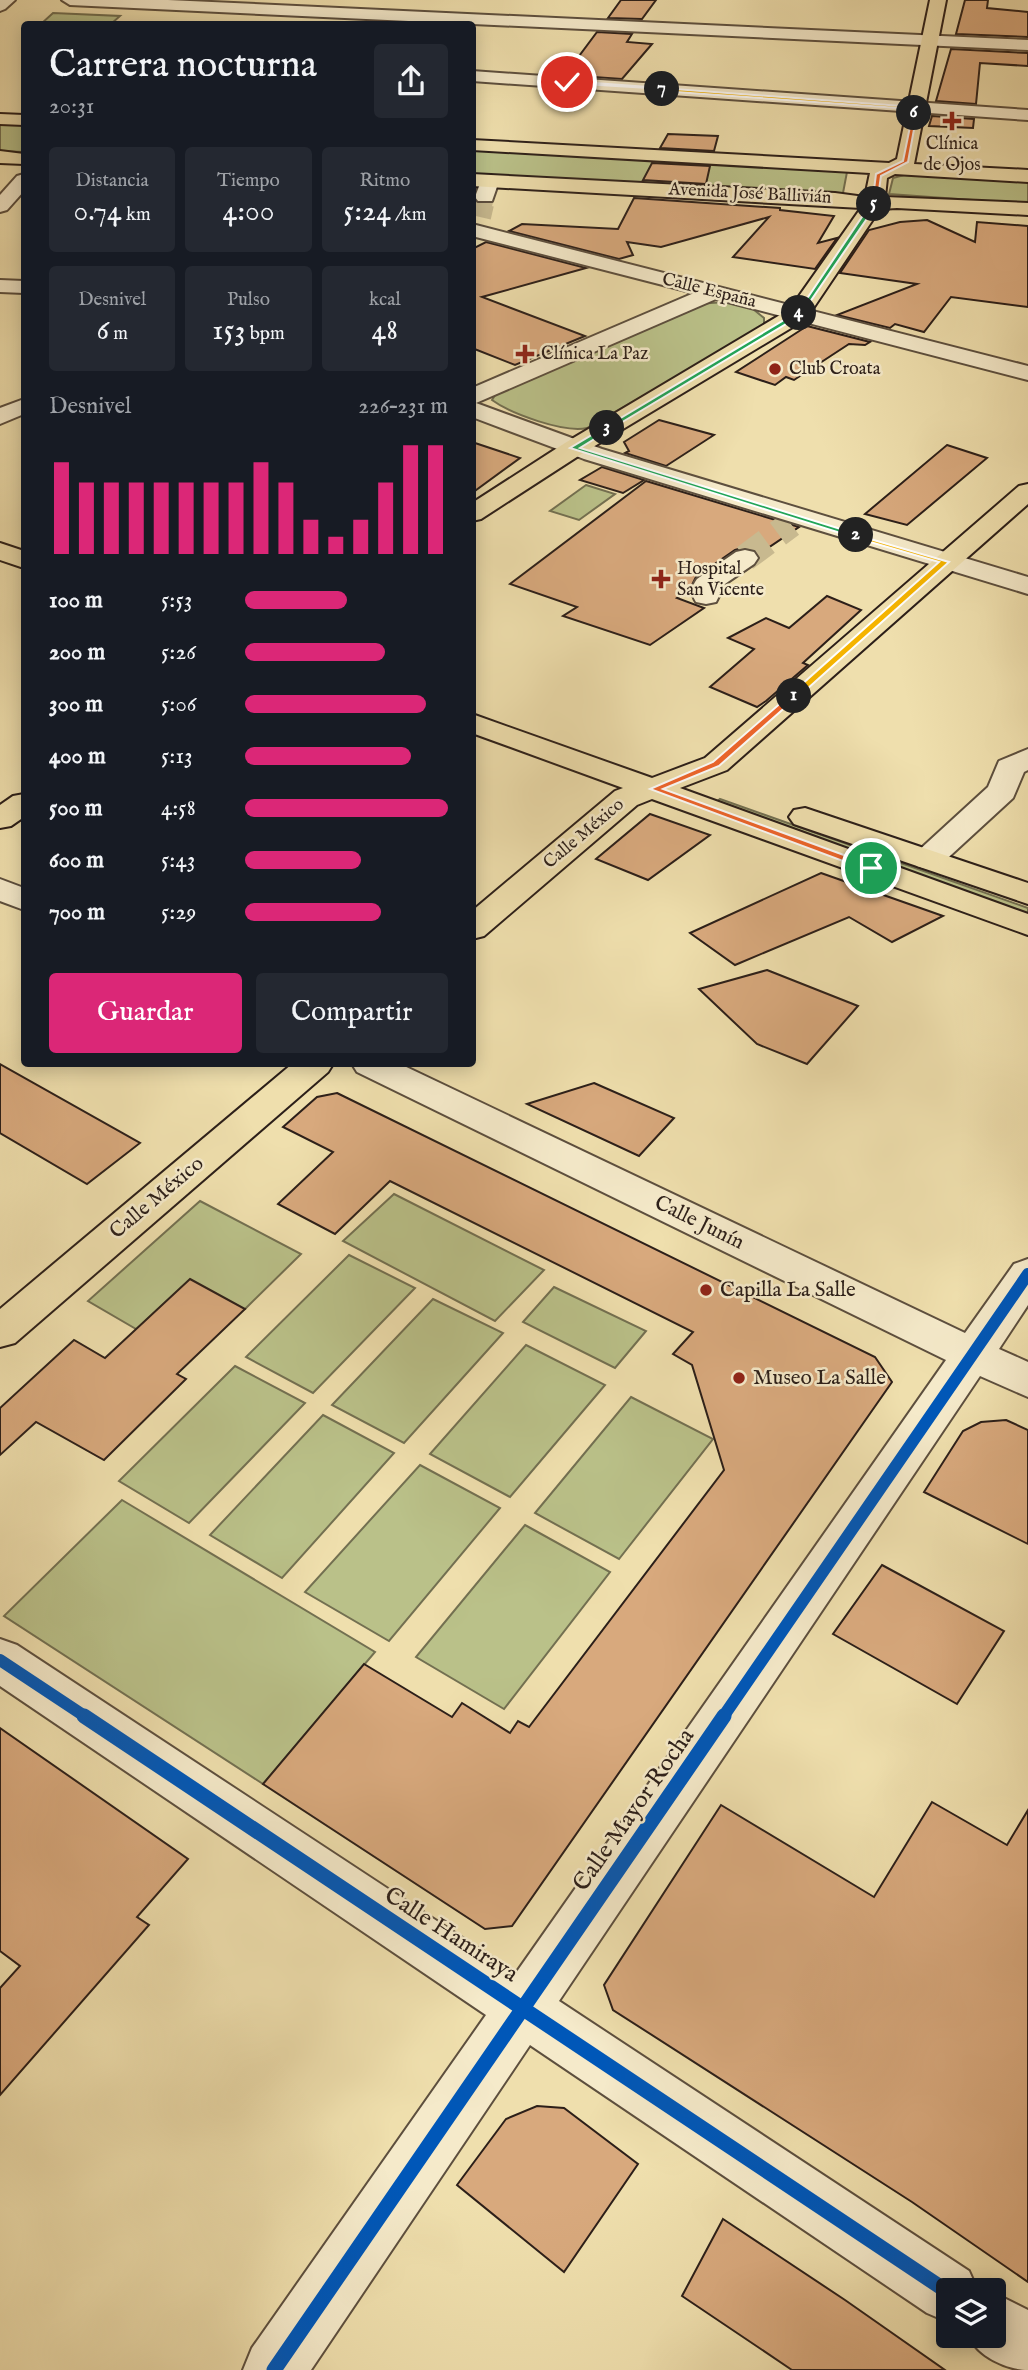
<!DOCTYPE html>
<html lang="es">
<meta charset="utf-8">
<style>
body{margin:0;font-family:"IM FELL English",serif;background:#242831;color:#f1f3f6;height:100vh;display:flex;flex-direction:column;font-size:26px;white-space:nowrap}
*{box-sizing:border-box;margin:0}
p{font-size:23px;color:#9ea1a6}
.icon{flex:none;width:38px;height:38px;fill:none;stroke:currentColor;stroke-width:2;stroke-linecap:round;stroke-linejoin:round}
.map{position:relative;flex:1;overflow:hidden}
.panel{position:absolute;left:21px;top:21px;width:455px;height:1046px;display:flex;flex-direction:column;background:#171b24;border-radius:7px;box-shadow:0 4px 18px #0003}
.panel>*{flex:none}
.fabs{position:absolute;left:936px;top:2278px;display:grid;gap:14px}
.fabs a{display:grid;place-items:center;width:70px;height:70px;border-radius:7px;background:#171b24;box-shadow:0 4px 18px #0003;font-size:35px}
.pin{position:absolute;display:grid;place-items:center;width:60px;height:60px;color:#fff;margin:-30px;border:4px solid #fff;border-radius:50%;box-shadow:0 2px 7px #0007}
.km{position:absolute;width:35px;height:35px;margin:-18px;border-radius:50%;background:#222;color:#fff;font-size:19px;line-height:35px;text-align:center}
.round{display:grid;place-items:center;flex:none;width:74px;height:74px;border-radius:7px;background:#242831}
.headline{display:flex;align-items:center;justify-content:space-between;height:119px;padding:0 28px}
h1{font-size:38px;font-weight:600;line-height:52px}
.metrics{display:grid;grid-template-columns:repeat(3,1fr);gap:10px;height:119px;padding:7px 28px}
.metrics div{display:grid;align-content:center;border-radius:7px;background:#242831;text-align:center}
.metrics b{font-size:30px;font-weight:600}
.metrics small{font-size:19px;font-weight:400}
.metrics p{font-size:19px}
.chart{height:196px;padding:14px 28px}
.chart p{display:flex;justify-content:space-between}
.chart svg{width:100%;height:126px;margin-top:7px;stroke:#db2777;stroke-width:6}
.cta{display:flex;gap:14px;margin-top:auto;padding:14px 28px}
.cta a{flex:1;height:80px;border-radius:7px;background:#db2777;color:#fff;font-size:28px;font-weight:600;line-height:80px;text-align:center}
.cta a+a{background:#242831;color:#f1f3f6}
ul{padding:0 28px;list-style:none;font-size:23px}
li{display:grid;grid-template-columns:112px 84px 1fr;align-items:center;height:52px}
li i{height:18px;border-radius:9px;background:#db2777}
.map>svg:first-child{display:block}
</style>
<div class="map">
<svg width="1028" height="2370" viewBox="0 0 1028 2370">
<rect width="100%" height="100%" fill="#efdfad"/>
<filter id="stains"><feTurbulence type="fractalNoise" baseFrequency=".00286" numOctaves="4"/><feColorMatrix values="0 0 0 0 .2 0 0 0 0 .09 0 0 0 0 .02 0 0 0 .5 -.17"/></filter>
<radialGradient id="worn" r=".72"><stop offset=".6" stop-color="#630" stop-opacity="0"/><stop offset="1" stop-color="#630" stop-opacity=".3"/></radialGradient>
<g fill="#bac189" stroke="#737051" stroke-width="2">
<path d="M53,13L120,16L111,24H41Z"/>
<path d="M0,124L24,125V152L0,151Z"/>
<path d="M472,150L844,170L847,172L843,193L839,194L473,175Z"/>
<path d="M908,174L1028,181V204L889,194L893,178Z"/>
<path d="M726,302L753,309L764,318V324L755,332L587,428C564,433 511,414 492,400L497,392L696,304Z"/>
<path d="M586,485L615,494L579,520L550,511Z"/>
<path d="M720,799L1028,908V914L715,803Z"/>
<path d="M394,1194L544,1270L495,1321L343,1241Z"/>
<path d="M200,1201L301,1254L245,1309L136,1329L88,1301Z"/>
<path d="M349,1255L415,1288L313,1393L246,1357Z"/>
<path d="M554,1287L646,1331L615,1368L523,1322Z"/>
<path d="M433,1299L503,1333L404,1443L332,1405Z"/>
<path d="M526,1345L605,1385L510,1497L430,1454Z"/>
<path d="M235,1366L305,1403L189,1523L119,1481Z"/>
<path d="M631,1397L713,1439L619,1559L535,1513Z"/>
<path d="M323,1415L394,1453L282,1578L210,1535Z"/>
<path d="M420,1465L500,1508L389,1641L305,1592Z"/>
<path d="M122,1500L375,1652L263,1784L4,1616Z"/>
<path d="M525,1525L610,1572L504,1709L416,1657Z"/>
</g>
<g fill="#d8a97d" stroke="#2c1f19" stroke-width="2">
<path d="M621,0H656L642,19L608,18Z"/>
<path d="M965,0H988L987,8L1028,12V37L956,34Z"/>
<path d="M597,32L632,34L627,42L652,44L622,79L565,75Z"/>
<path d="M951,49L1028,53V66L980,63L976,104L936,101Z"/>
<path d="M932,116L974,119L973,128L929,126Z"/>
<path d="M668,134L718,136L714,151L660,148Z"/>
<path d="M652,163L710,166L706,184L643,180Z"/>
<path d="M634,198L780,208V210L834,216L818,243L837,238L815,269L733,257L769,217L661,247L627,242L633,255L619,259L509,231L522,224L618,229Z"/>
<path d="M927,220L975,242L977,222L1028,226V307L951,297L924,332L895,324L890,328L837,315L917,284L840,273L869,230L900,222Z"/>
<path d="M486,242L586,268L482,297L585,336L515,365L472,348V249Z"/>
<path d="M807,326L870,342L865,345L849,344L794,380L786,377L775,385L736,372Z"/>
<path d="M659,420L714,435L666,466L625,453L629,451L624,442Z"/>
<path d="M472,442L520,458L472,493Z"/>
<path d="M947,445L987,458L907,525L865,514Z"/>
<path d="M602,467L644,480L623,493L580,480Z"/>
<path d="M646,481L799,527L759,554L755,549L746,547L735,550L696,577L690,589L677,598L704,608L650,645L563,616L577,607L510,584Z"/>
<path d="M827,596L861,610L803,663L808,665L766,701L757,707L710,687L754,649L728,638L766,618L789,628Z"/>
<path d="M650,814L710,835L648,880L596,859Z"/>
<path d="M821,873L943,916L892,942L849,917L735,965L690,933Z"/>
<path d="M767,970L858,1006L807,1064L757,1044L699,989Z"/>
<path d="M0,1064L140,1143L87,1184L0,1133Z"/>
<path d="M594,1083L674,1118L639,1156L527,1104Z"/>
<path d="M337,1093L875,1357L892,1382L512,1926L485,1929L263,1784L364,1664L452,1717L462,1703L510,1733L518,1721L529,1727L724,1470L692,1365L673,1354L693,1332L390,1181L335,1234L278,1204L333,1152L283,1127L317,1097Z"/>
<path d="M190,1279L245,1309L177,1374L186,1379L104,1460L36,1422L0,1455V1408L74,1340L105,1358Z"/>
<path d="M1006,1420L1028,1430V1544L924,1492L963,1431L981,1422Z"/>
<path d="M882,1565L1004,1631L957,1704L833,1634Z"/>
<path d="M0,1728L188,1859L137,1917L149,1925L0,2095V1988L20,1966L0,1951Z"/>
<path d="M932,1802L1007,1845L1028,1810V2282L912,2202L613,2010L604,1985L721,1805L874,1897Z"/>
<path d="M537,2106L564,2108L638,2164L564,2272L457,2185L506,2119Z"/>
<path d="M723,2219L845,2300L945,2370H792L682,2296Z"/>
</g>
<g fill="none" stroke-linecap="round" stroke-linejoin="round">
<path stroke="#c8b98f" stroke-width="18" stroke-dasharray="18 9" stroke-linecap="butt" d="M483,205L485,197"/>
<path stroke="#c8b98f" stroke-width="22" stroke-dasharray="22 10" stroke-linecap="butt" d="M480,217L483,204"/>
<path stroke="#c8b98f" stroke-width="27" stroke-dasharray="27 14" stroke-linecap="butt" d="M745,558L791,524"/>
<g stroke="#5d4f3e" stroke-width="4">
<g id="minor">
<path d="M0,0H15L5,9L0,11Z"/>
<path d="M62,0H168L1028,40V50L70,5Z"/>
<path d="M472,71L1028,110V120L472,81Z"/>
<path d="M24,174V191L7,210L0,212V195L17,176Z"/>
<path d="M490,175L499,181L492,201H478L475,197L481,181Z"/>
<path d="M472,224L1028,366V380L716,299L476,403L602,449L1028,577V594L584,459L472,417V388L694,293L472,236Z"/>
<path d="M0,280L24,281V293L0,292Z"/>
<path d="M24,399V414L0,424V408Z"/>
<path d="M745,550L754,552L758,558L754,564L719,588V596L716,602L706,604L696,602C691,594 691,587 697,579L736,552Z"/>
<path d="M1028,749V770L1024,772L1013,798L939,866L928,869L917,866L912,859L917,852L988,787L999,761Z"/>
<path d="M0,879L24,888V910L0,901Z"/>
<path d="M352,1064H400L965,1333L1014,1264L1028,1259V1305L999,1349L1028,1362V1397L980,1376L559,2001L969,2271L978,2291H948V2322L927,2313L530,2045L311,2370H243L252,2348L486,2015L0,1686V1639L17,1645L516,1973L946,1360L357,1072Z"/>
<path d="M994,2293L1028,2310V2370C1007,2370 977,2356 969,2336H994Z"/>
</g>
</g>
<g stroke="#2c1f19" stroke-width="4">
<g id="major">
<path d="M930,0H946L914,164L1028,170V182L895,174L887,178L885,197L1028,203V215L897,208L880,209L806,319L583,453L481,519L472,521V503L565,443L790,309L861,208L472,186V174L835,193L865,197L870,173L472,150V140L889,163L897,159Z"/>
<path d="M0,114L24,115V125L0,124Z"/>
<path d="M0,151L24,154V164L0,163Z"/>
<path d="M1028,484V504L727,770L680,788L1028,914V935L652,799L637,805L484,936L472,939V911L615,791L623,788L472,733V714L652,778L705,758L1019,486Z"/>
<path d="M0,543L24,551V568L0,560Z"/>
<path d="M24,794V817L11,826L0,828V805L13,796Z"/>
<path d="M805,808L1028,883V904L794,824L789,817L794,810Z"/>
<path d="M292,1064H333L328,1072L15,1343L0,1347V1309Z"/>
</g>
</g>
<use href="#minor" fill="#f5eaca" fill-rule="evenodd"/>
<use href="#major" fill="#efdfad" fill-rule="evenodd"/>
<g stroke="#f5eaca" stroke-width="17">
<g id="cycleway-far1">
<path d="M0,1660L86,1717"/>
<path d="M723,1717L1028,1274"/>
</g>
</g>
<g stroke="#f5eaca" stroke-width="19">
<g id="cycleway">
<path d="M84,1716L948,2292"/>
<path d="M274,2370L724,1716"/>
</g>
</g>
<use href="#cycleway-far1" stroke="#0057b8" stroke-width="12"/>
<use href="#cycleway" stroke="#0057b8" stroke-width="15"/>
</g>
<path fill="#f0652b" stroke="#fff" stroke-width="2" d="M791,694L798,696L719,766L663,789L874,866V870H867L650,789L713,762Z"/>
<path fill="#f5b400" stroke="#fff" stroke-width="2" d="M853,534L949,562L797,698H791V694L939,562L853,537Z"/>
<path fill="#22a559" stroke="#fff" stroke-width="2" d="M607,426L609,430L580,448L860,535L853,537L570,448Z"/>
<path fill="#22a559" stroke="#fff" stroke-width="2" d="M799,311L801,315L609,430L604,428Z"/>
<path fill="#22a559" stroke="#fff" stroke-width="2" d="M872,202L877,204L801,315H796Z"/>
<path fill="#f0652b" stroke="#fff" stroke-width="2" d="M913,112L917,113L908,162L881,176L877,204L872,205L876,174L903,161Z"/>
<path fill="#f5b400" stroke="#fff" stroke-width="2" d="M661,88L915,107L918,108L914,115L912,109L662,91Z"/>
<path fill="#f5b400" stroke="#fff" stroke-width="2" d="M567,81L662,88L665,89L565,83Z"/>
<g fill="#8f2418" stroke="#f5eaca" stroke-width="2.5">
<path d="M948.5 110.5h7v7h7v7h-7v7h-7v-7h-7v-7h7z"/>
<path d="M521.5 343.5h7v7h7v7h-7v7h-7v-7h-7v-7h7z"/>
<circle cx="775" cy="369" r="7"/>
<path d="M657.5 568.5h7v7h7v7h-7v7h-7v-7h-7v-7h7z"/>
<circle cx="706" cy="1290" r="7"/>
<circle cx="739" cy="1378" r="7"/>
</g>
<g text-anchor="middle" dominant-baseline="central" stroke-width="5" stroke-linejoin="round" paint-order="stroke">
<g font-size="18" fill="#2c1f19" stroke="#f5eaca" text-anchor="start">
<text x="952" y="144" text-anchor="middle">Clínica<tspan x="952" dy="21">de Ojos</tspan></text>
<text x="541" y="354">Clínica La Paz</text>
<text x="789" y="369">Club Croata</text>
<text x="677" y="569">Hospital<tspan x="677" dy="21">San Vicente</tspan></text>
</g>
<g font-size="18" fill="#2c1f19" stroke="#f5eaca">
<text transform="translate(750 194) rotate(3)">Avenida José Ballivián</text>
<text transform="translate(709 291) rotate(14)">Calle España</text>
<text transform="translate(584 834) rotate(-40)">Calle México</text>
</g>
<g font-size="21" fill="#2c1f19" stroke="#f5eaca">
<text transform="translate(157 1198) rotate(-40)">Calle México</text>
<text transform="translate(699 1223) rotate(26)">Calle Junín</text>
</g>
<g font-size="21" fill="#2c1f19" stroke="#f5eaca" text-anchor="start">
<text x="720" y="1290">Capilla La Salle</text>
<text x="753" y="1378">Museo La Salle</text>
</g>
<g font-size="24" fill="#2c1f19" stroke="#f5eaca">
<text transform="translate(634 1810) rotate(-55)">Calle Mayor Rocha</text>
<text transform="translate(451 1935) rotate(33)">Calle Hamiraya</text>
</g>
</g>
<rect width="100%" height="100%" filter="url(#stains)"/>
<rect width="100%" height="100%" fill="url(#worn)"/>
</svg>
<div class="fabs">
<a><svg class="icon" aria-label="layers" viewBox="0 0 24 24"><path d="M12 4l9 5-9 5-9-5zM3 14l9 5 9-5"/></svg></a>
</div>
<div class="pin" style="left:871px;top:868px;background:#1e9e55"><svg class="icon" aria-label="arrive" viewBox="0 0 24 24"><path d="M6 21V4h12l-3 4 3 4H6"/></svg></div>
<div class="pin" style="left:567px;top:82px;background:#d93025"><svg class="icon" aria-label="check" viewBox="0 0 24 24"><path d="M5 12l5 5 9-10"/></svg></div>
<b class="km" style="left:794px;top:696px">1</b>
<b class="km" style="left:856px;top:535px">2</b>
<b class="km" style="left:607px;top:428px">3</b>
<b class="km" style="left:799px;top:313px">4</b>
<b class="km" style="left:874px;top:204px">5</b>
<b class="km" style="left:914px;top:113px">6</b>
<b class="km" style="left:662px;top:89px">7</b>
<section class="panel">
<div class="headline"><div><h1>Carrera nocturna</h1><p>20:31</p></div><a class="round"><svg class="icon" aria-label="share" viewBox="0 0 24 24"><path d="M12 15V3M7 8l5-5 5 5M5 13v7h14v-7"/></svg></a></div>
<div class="metrics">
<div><p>Distancia</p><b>0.74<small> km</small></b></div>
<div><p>Tiempo</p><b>4:00</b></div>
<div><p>Ritmo</p><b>5:24<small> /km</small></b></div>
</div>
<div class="metrics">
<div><p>Desnivel</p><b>6<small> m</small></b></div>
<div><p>Pulso</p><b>153<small> bpm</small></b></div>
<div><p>kcal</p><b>48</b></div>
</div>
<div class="chart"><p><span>Desnivel</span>226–231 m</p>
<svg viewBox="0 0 160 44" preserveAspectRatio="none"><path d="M5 44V12M15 44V19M25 44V19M35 44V19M45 44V19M55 44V19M65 44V19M75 44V19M85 44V12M95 44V19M105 44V32M115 44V38M125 44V32M135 44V19M145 44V6M155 44V6"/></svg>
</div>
<ul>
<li><b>100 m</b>5:53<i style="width:50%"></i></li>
<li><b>200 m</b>5:26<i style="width:69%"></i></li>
<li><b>300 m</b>5:06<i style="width:89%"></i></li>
<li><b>400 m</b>5:13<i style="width:82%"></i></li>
<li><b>500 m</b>4:58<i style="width:100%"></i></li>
<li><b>600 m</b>5:43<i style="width:57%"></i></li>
<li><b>700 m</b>5:29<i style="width:67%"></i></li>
</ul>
<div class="cta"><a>Guardar</a><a>Compartir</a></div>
</section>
</div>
